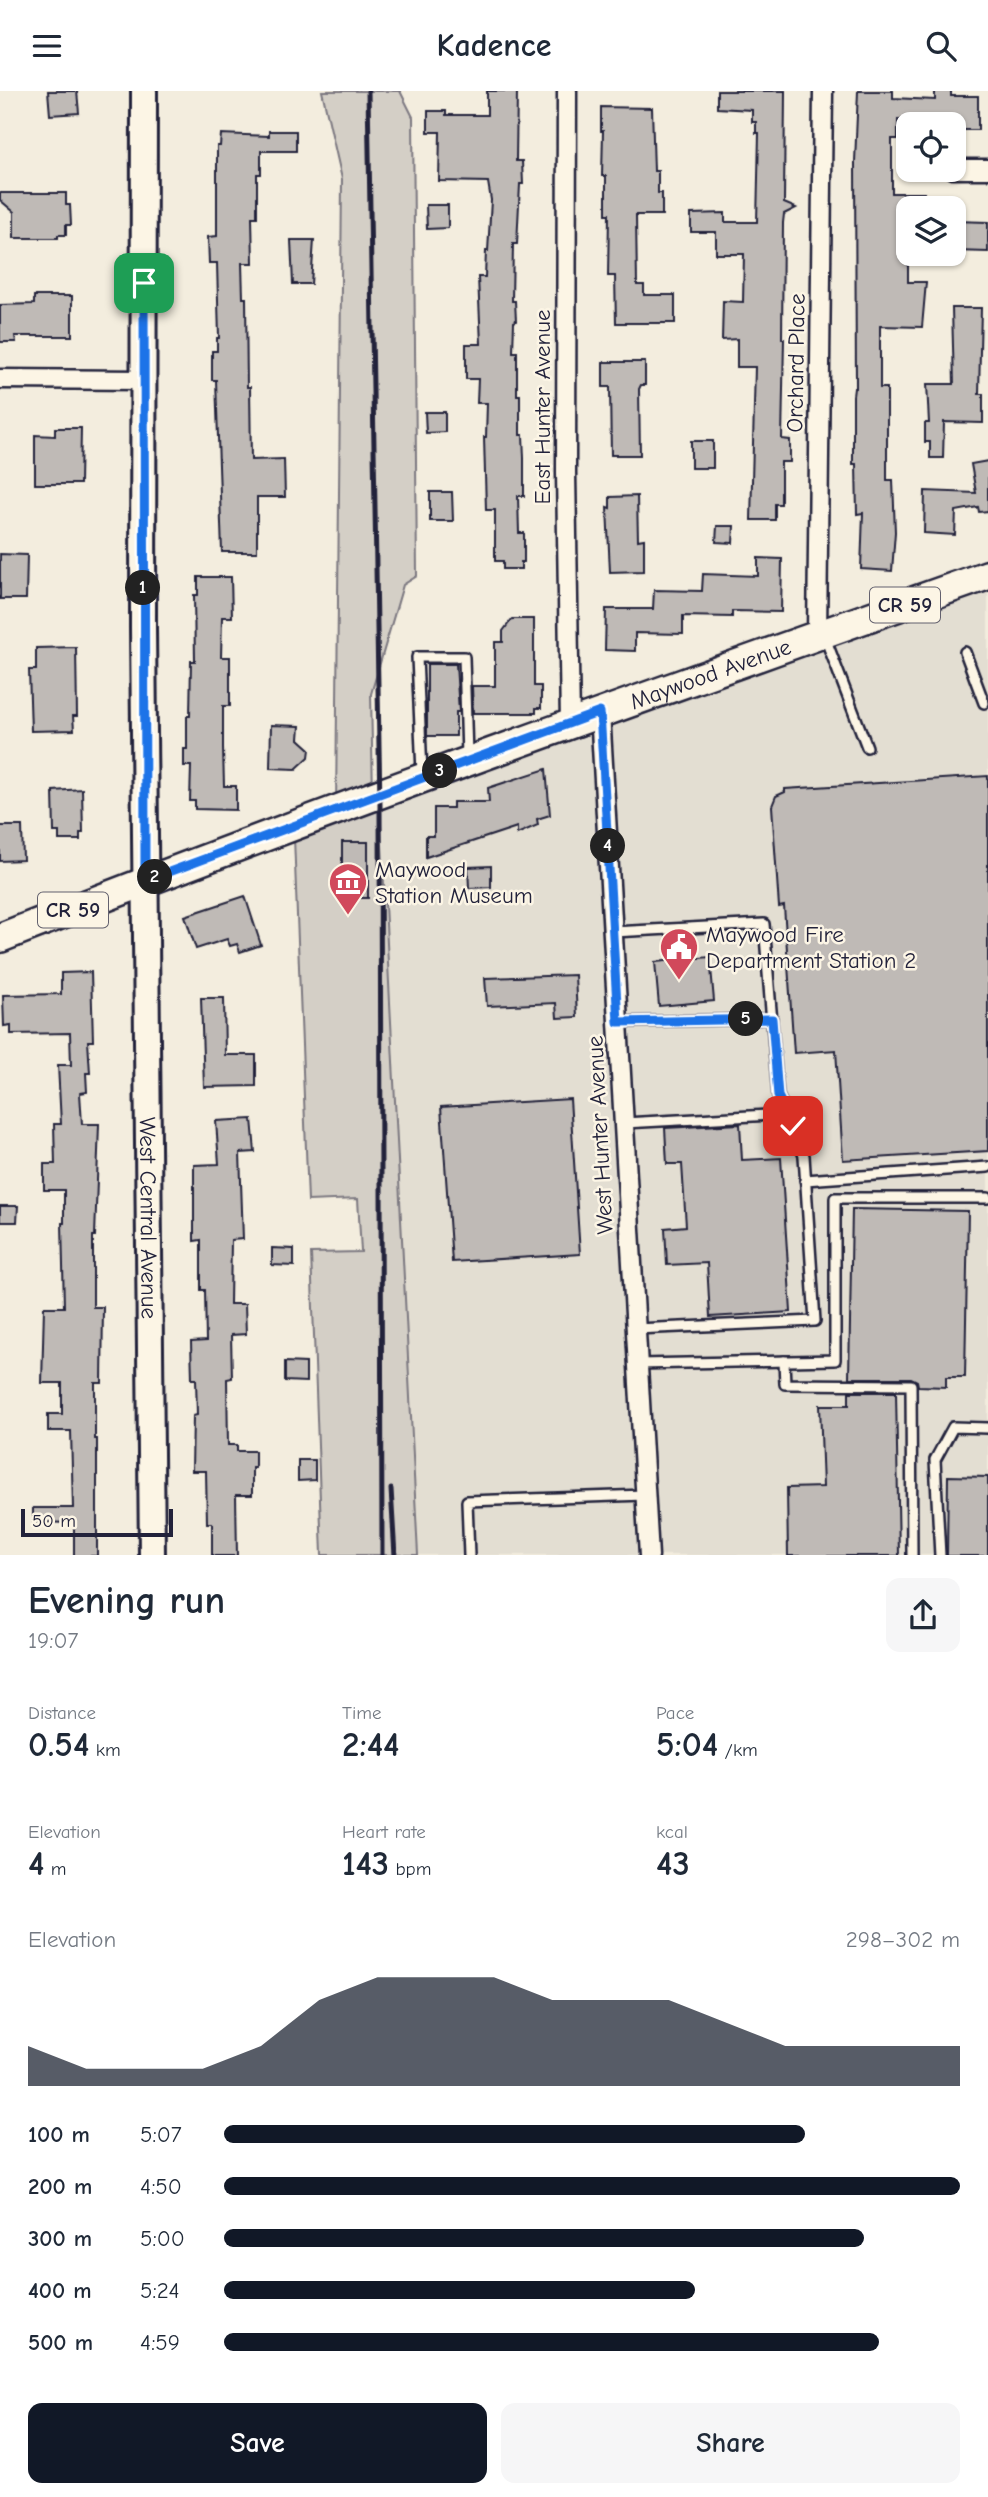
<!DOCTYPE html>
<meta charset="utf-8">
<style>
body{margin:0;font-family:"Comic Neue",sans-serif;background:#f6f6f7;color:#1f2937;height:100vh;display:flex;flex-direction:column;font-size:26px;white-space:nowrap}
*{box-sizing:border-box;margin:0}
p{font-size:23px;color:#747a83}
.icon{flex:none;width:38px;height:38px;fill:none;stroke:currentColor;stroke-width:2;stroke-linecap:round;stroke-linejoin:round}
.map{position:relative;height:1464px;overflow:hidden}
.sheet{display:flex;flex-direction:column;background:#fff;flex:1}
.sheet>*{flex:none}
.controls{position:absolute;left:896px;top:21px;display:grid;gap:14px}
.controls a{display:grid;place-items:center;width:70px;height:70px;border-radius:14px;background:#fff;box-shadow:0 2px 5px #0004;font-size:35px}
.scale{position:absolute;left:21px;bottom:18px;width:152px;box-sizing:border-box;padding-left:7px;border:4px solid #22223b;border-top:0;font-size:19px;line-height:24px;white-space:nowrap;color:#22223b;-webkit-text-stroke:5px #fcf5e5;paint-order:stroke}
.pin{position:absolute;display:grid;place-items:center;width:60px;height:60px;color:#fff;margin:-30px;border-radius:14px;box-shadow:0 4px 10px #0006}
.km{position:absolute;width:35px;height:35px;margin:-18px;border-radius:50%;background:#222;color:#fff;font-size:19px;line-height:35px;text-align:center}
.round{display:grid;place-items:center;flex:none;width:74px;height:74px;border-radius:14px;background:#f6f6f7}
.summary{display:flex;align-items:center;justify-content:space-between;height:119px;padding:0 28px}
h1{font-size:38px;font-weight:700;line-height:52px}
.stats{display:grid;grid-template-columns:repeat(3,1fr);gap:10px;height:119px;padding:7px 28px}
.stats div{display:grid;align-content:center}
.stats b{font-size:35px;font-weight:700}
.stats small{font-size:19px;font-weight:400}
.stats p{font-size:19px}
.chart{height:196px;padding:14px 28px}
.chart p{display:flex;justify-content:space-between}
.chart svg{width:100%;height:126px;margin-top:7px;fill:#111827;opacity:.7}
.primary-button{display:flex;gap:14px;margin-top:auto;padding:14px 28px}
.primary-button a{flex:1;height:80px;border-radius:14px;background:#111827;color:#fff;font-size:28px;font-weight:700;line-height:80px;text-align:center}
.primary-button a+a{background:#f6f6f7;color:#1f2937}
ul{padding:0 28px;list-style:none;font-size:23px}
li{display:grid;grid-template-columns:112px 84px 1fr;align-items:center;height:52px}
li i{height:18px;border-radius:9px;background:#111827}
header{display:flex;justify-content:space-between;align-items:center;height:91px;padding:0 28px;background:#fff;font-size:32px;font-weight:700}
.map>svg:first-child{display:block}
</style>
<header><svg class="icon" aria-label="menu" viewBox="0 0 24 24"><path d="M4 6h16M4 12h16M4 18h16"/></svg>Kadence<svg class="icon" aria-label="search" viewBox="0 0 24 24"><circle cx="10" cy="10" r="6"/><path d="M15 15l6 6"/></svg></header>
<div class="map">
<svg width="988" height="1465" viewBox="0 0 988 1465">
<rect width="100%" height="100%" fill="#f3edde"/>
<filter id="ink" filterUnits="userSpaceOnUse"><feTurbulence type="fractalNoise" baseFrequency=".0143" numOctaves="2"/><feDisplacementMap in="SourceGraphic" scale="14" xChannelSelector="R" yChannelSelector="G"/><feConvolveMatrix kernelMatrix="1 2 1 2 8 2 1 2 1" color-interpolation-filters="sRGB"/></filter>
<g filter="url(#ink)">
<path fill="#e3ded2" d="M988,486V1464H418L380,714Z"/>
<g fill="#d4cfc6" stroke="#7b7880" stroke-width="2">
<path d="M322,0H400L413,26L417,485L403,494L371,603L373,705L336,719L342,88Z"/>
<path d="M380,714L418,1464H322L311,1162L361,1161L358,1108L308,1110L294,746Z"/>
</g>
<g fill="#bfbab6" stroke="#22223b" stroke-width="2">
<path d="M48,0H77L79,22L50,24Z"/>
<path d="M487,0H517L516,70H522L523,93H520L517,153H513L512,210H515L516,230L514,231L513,261H517V304H520V344H523L524,367V405H518L519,442H524V471H521V478H503V470H495V419H486L484,346H486L487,312H477L478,288H466V253H481L478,186H485L486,160H488L491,109L488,91L439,90L440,41H428V20H446V24H487Z"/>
<path d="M717,0H785L784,112L796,117L784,123L783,132L782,248H784L782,348L790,349V371H781V413H775V429H751L755,276H737V248L722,249L723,210L743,211L744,163H716V141H691V123L725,122V131H757L759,42H756V31H752V19L717,17Z"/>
<path d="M858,0H893V7L935,9V0H951V5H978V39H954V33H950V31L898,28V48H892V102H924V117H908V191H926L922,236L880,235V297H887V389H893L895,441L892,480L861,478L863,422L857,423L856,373H853V305L854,297H856L855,71Z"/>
<path d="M601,16L652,17L654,80H658V102H662V124H636L637,194H644V204H675V232H616L615,185H608L609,123H606V85H602L603,40H601Z"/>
<path d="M269,40H296V60H261V83H257V126H252L253,172H242L243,207H246L247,296H250L251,369L284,368L285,406H257V461H222L216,289H212V260H217V247H219L217,172H209L208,146L217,145V55H220L221,43L269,45Z"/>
<path d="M0,102H66V114H70L71,134H66V144H58V147H14V121L0,109Z"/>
<path d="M426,114H448V137L427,138Z"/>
<path d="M954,130L988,131V161L954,160Z"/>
<path d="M291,149H314L311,193H293Z"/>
<path d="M34,205H72V245H15L16,251H0V214L34,213Z"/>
<path d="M952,217H981L979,303H983V332L944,331L943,367H930V351H925V332H929L927,293H954Z"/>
<path d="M603,271H645V294H641L639,298L640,364H611L610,296H603Z"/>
<path d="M425,321H445V341L426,342Z"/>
<path d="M55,337H81L80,393H35V344L55,345Z"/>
<rect x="691" y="350" width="22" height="27"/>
<path d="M988,370V420L979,421L978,416L956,420L955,444L924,442L925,400L976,402L971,373Z"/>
<path d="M430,401H452L453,430H430Z"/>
<path d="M637,405L638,449L644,448V480L610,481L607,416L610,417V406Z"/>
<path d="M717,435H734L733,452L716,451Z"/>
<path d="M0,463L27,464L26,508H0Z"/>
<path d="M758,467L782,468L781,521L732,520V526L683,525V543L635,542V560L605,559L606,518H653L654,499L702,500L703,483L758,485Z"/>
<path d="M198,486H231L232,526H222L221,566H230V615H223V657L224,695H236V719L195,718V710H190L191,675H184V658H187V625H190L191,570H195L194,504H198Z"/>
<path d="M512,528H534V595H541V617H536V622H473L472,595H495V551H503V540Z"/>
<path d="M76,556L77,625H73L74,639L31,640L29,579H36V557Z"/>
<path d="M427,573H456L459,621H456V645H427Z"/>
<path d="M271,634L300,635L299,648L310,658L309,666L296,678L270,677Z"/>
<path d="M546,678L550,724L537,728L538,734L517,743V736L426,766V745H434V717H453V711H489L488,697Z"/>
<path d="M988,685V1060L843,1069L836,959L794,962L784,815L779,816L772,715L776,705L785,701V698Z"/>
<path d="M82,698L83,742H80V749H59V741H54L53,700Z"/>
<path d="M0,735H22L23,769L0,770Z"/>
<rect x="342" y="751" width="26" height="56"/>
<path d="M491,775V796L469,797L468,776Z"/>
<path d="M245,805L261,854L240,861L237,853L230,855L227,848L196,858L185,825Z"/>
<path d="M710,866L714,910L659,915L655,871Z"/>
<path d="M91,881L93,950H88L90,982H86L87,1001L80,1002L82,1033H99L95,1145H93V1216H103L102,1292H95V1348H97V1465H74V1432L33,1431V1417H73L71,1340H48V1323H62V1292H42L44,1216H64L62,1132H64V1099H44V1073H55L54,1033H61L58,974H71L70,942L11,943V934L4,935L3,904L61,903V882Z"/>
<path d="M575,884L577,926L557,927L556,912L487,915L485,887Z"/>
<path d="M201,907H224L225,964H256V995L204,996Z"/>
<path d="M570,1008L580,1163L452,1171L441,1016Z"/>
<path d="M252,1028L255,1061L240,1062L243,1148L231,1149L230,1213H245L246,1243L231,1244L232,1287L227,1288L228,1354H237V1360H255V1377H252V1404H236L237,1465H212V1432H207L206,1380H192L193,1325L197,1324L196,1288H192L191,1251L206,1250L205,1199H201V1149L194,1150V1074L219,1073L216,1030Z"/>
<path d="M740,1033L742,1069L781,1067L791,1221L710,1226L707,1172L667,1174L665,1137L686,1135L682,1073H667L665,1037Z"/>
<path d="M0,1115H18L17,1131H0Z"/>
<path d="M852,1118L968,1120L965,1286H946V1296L918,1295L917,1290L911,1287H849Z"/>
<path d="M272,1157L294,1158V1175L272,1174Z"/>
<path d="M285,1271L306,1272V1291L285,1290Z"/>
<path d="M849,1301H896L899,1465H788L787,1397L823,1396L820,1314H849Z"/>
<path d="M298,1369H315V1389L298,1390Z"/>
<path d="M948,1385L988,1386V1465H947Z"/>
</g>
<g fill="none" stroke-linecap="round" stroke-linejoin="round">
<g stroke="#22223b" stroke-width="14">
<g id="lane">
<path d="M824,544L867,656"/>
<path d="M965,561L984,612"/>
<path d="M422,682L417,566H464L467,665"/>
<path d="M613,841L764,833L778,1005L793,1035L804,1065L815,1230L635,1238"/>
<path d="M618,931L772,928"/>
<path d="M624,1032L788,1023"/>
<path d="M805,1089L988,1076"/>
<path d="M784,1270L785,1293L911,1294L912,1465"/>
<path d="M638,1273L835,1269V1107H988"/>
<path d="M469,1465L467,1410L645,1404"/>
<path d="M940,1465L935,1369L953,1336L988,1337"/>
</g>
</g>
<g stroke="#22223b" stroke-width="23">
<g id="street">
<path d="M567,0L566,381L570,632"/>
<path d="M954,78H988"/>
<path d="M0,288L144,289"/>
<path d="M817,545L823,0"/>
<path d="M600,621L649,1465"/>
</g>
</g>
<g stroke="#22223b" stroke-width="30">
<g id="secondary">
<path id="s1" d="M144,0L143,537L152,1465"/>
</g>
</g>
<g stroke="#22223b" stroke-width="33">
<g id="primary">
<path id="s2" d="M0,847C327,719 657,601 988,484"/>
</g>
</g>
<use href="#lane" stroke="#fcf5e5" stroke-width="9"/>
<use href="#street" stroke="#fcf5e5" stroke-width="18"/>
<use href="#secondary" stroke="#fcf5e5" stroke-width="24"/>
<use href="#primary" stroke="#fcf5e5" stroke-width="28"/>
<g stroke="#22223b" stroke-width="5">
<path d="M368,0L380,714L382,1465"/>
<path d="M391,1398L395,1465"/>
</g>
</g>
</g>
<g fill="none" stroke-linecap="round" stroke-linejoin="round" filter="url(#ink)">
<g stroke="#fff" stroke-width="14">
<path id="route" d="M144,192L145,790L600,621L618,931L772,928L778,1005L793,1035"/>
</g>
<use href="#route" stroke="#1a73e8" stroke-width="9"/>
</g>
<defs>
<g id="museum-pin" transform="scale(2.0125)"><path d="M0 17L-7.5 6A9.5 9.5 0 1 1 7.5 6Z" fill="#d1495b" stroke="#fcf5e5"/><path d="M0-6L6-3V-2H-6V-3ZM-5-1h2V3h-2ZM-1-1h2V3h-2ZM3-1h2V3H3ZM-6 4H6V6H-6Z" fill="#fff"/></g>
<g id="civic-pin" transform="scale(2.0125)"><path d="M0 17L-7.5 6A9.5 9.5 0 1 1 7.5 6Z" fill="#d1495b" stroke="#fcf5e5"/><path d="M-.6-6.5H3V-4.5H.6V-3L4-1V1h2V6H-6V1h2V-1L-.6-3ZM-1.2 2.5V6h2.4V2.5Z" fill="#fff"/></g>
</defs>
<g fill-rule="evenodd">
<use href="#museum-pin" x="348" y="791"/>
<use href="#civic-pin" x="679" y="856"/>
</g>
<g text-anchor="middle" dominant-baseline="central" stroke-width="5" stroke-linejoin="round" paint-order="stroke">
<g fill="#fcf5e5" stroke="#63616e" stroke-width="2">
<rect x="870" y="496.5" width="70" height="35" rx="5"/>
<rect x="38" y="801.5" width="70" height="35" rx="5"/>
</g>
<g font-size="21" font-weight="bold" fill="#22223b">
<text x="905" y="514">CR 59</text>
<text x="73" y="819">CR 59</text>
</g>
<g font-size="23" fill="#22223b" stroke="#fcf5e5">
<text transform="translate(796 272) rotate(-89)">Orchard Place</text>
<text transform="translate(542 316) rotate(-90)">East Hunter Avenue</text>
<text stroke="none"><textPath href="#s2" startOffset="758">Maywood Avenue</textPath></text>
<text transform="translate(600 1044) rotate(-93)">West Hunter Avenue</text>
<text stroke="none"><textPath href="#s1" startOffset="1127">West Central Avenue</textPath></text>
</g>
<g font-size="23" fill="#22223b" stroke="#fcf5e5" text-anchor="start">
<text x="375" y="778">Maywood<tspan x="375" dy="26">Station Museum</tspan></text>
<text x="706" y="843">Maywood Fire<tspan x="706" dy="26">Department Station 2</tspan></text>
</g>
</g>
</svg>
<div class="controls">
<a><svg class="icon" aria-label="locate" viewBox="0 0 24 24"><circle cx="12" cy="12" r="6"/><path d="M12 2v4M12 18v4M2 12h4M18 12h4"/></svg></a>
<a><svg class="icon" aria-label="layers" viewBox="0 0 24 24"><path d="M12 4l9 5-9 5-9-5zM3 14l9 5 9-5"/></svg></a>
</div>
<div class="scale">50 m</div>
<div class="pin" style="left:144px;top:192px;background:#1e9e55"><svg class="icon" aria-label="arrive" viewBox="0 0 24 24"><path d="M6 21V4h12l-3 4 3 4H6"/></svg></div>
<div class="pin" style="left:793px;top:1035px;background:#d93025"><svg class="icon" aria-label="check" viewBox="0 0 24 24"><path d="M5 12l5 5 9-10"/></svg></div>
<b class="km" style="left:143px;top:497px">1</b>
<b class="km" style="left:155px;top:786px">2</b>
<b class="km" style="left:440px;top:680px">3</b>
<b class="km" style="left:608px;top:755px">4</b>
<b class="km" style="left:746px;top:928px">5</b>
</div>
<section class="sheet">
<div class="summary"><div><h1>Evening run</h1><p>19:07</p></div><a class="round"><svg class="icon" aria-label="share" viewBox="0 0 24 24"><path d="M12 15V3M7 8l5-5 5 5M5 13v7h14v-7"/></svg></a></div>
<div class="stats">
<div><p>Distance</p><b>0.54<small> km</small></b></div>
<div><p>Time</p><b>2:44</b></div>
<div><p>Pace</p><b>5:04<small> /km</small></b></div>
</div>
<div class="stats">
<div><p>Elevation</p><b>4<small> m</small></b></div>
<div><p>Heart rate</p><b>143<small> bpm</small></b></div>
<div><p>kcal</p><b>43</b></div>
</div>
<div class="chart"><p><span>Elevation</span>298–302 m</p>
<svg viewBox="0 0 160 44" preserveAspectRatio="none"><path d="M0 44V30L10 38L20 38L30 38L40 30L50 14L60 6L70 6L80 6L90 14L100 14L110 14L120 22L130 30L140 30L150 30L160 30V44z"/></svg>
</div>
<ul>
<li><b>100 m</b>5:07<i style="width:79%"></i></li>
<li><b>200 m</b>4:50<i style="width:100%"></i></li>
<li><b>300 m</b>5:00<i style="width:87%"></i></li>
<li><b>400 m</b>5:24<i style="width:64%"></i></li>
<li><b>500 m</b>4:59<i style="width:89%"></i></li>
</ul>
<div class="primary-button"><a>Save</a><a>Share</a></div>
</section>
